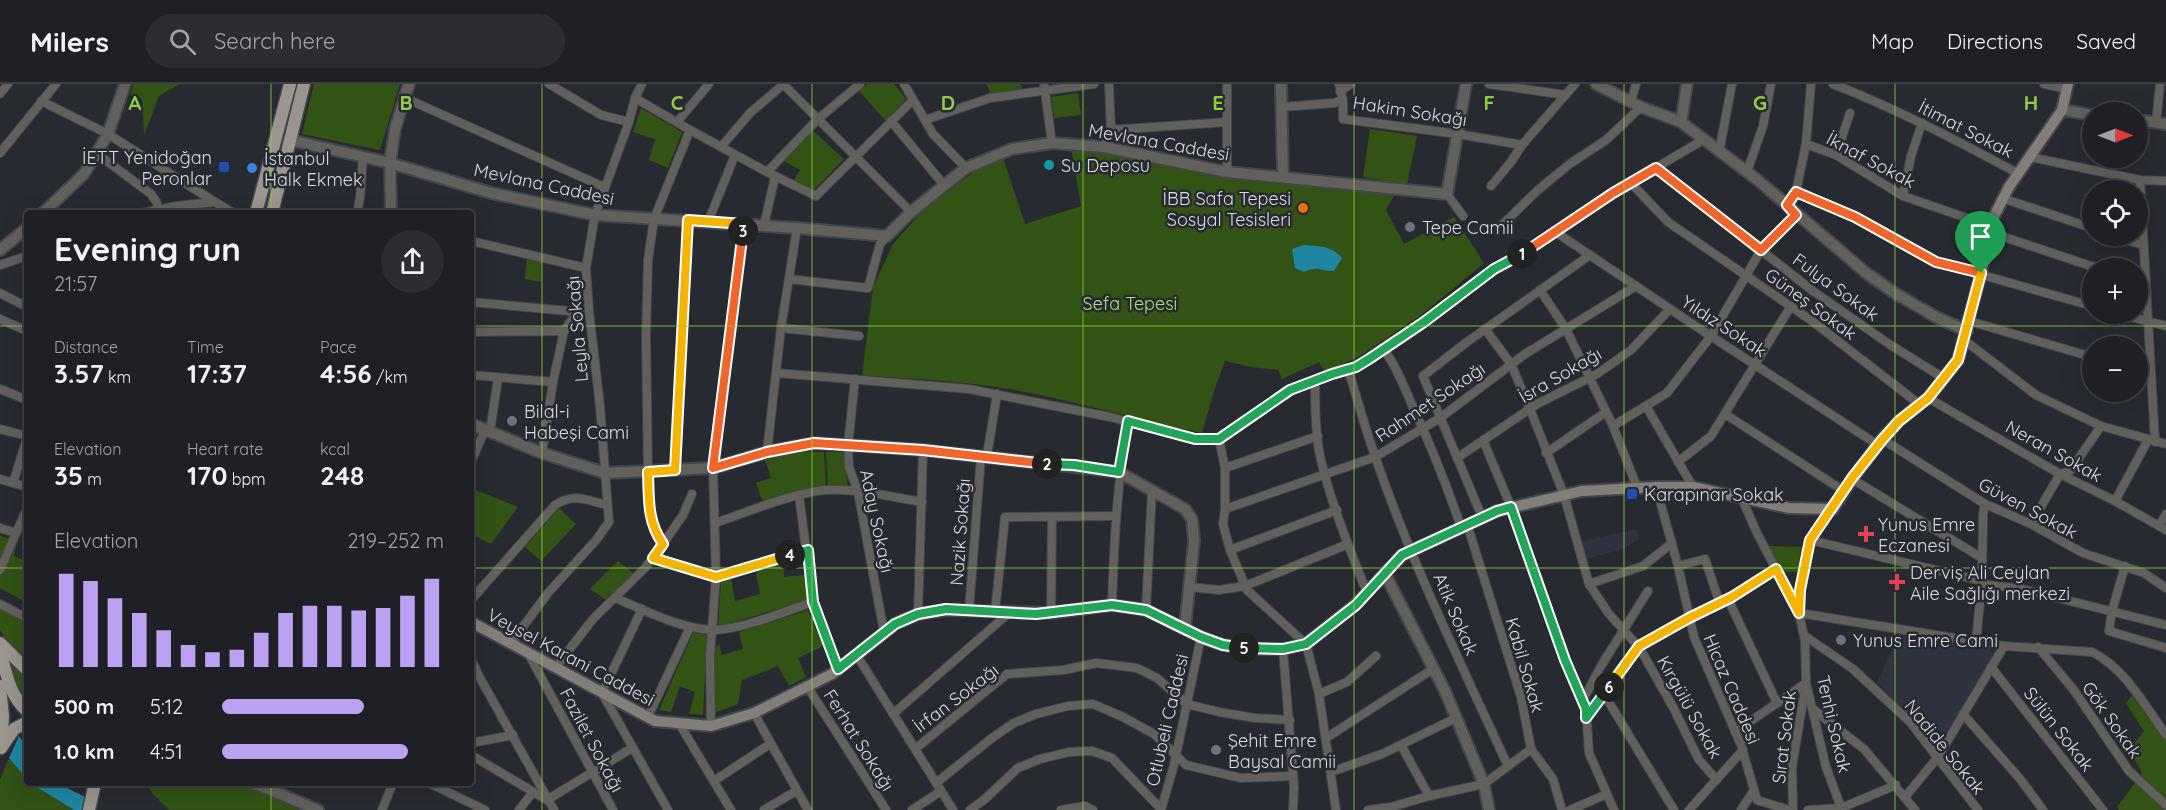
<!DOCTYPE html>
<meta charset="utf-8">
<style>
body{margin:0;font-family:Quicksand,sans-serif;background:#2b2d32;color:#f1f3f6;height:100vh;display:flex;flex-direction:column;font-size:22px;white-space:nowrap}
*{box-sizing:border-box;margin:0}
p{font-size:20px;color:#a1a3a7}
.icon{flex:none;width:33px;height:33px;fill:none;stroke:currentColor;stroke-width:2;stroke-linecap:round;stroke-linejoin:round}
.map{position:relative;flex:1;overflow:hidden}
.panel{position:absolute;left:24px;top:126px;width:450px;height:576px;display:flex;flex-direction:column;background:#1e2025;border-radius:6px;box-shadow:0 6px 24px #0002,0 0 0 2px #3c3e42}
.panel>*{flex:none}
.needle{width:39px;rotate:90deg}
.tools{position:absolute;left:2082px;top:18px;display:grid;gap:12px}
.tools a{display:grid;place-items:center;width:66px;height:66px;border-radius:50%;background:#1e2025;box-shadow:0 6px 24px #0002,0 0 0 2px #3c3e42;font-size:30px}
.pin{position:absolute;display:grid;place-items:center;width:51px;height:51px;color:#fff;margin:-62px -26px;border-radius:50% 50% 50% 0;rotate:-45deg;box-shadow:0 0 6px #0007}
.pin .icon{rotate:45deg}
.km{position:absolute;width:30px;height:30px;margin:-15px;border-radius:50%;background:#222;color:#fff;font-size:16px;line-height:30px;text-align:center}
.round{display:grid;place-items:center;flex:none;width:63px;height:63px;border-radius:32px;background:#2b2d32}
.summary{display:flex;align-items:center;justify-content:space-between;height:102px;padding:0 30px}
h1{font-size:33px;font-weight:700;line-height:45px}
.figures{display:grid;grid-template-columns:repeat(3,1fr);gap:9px;height:102px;padding:6px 30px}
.figures div{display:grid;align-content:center}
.figures b{font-size:26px;font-weight:700}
.figures small{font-size:16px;font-weight:400}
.figures p{font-size:16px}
.chart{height:168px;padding:12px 30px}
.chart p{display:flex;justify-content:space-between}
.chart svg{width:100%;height:108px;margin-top:6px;stroke:#bca0f2;stroke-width:6}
ul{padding:0 30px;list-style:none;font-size:20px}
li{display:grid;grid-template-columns:96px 72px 1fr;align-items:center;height:45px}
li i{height:15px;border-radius:8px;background:#bca0f2}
header{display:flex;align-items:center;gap:36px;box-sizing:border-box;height:84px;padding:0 30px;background:#1e2025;border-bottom:2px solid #3c3e42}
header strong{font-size:28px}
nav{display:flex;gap:33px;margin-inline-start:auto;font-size:21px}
.search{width:420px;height:54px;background:#2b2d32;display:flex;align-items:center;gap:15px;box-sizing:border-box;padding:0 21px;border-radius:33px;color:#a1a3a7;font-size:22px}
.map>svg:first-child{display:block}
</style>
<header>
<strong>Milers</strong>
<div class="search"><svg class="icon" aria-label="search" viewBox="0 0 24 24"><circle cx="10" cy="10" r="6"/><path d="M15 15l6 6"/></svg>Search here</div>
<nav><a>Map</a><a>Directions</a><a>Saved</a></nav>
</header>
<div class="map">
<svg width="2166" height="726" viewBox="0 0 2166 726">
<rect width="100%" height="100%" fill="#282a31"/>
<g fill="#2f323f">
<path d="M1637,445L1639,455L1623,465L1586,475L1581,457Z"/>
<path d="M1900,549L1947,559L1991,565L1993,571L1937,665L1916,639L1877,598Z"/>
</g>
<g fill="#325314">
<path d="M133,0H180L159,12L144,51L142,15L131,11Z"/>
<path d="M314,0H400L380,66L302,50Z"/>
<path d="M867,0H894L906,15L886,37L859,7Z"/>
<path d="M986,0H1020L1023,5L991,10Z"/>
<path d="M1078,9L1081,31L1054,34L1051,13Z"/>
<path d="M641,24L682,48L668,84L649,76L655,55L633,48Z"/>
<path d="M1370,45L1417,52L1407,101L1363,93Z"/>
<path d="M813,47L844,75L813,107L793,98L800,86L784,77Z"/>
<path d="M1071,63L1169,81L1396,108L1386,126L1404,160L1454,133L1484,179L1421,231L1360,272L1325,288L1319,278L1282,295L1278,286L1250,283L1225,277L1214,307L1202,349C1137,336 1074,316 1009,305C961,297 910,295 862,291L873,203L893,160L926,123L980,83L1002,71L1025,140L1081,122Z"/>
<path d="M527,172L542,175L541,198L525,195Z"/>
<path d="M790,368H824L826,402L800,406L763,419L756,399L771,394L765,376Z"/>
<path d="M826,368H843L848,403L828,402Z"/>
<path d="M471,404L518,423L491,460L471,450Z"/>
<path d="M559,424L576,440L541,477L525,463Z"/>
<path d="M0,452L17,457L14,472L27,477V519L0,504Z"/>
<path d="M1767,462L1802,463L1797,488H1784Z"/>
<path d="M618,477L633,489L606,516L590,505Z"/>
<path d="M783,477L784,493L805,491L808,516L718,543L721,498L731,495L735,517L760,510L756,488Z"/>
<path d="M0,525L27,540V582L15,569L0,546Z"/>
<path d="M808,526L823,562L798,574L806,593L789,602L778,582L742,596L738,620L714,629L713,568L719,560L722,571L743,565L739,548Z"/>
<path d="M693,549L707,551L703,631L689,630L695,608L680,602L671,628L659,626Z"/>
<path d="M9,579L27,590V617L14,602Z"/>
<path d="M2133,611L2166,651V726H2119L2117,723L2142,689L2130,666L2144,647L2126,619Z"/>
<path d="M9,674L27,695V699H30L74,726H0V695Z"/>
<path d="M147,699H247L299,726H169L152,709Z"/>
</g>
<g fill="#1e86a1">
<path d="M1304,161C1320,162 1332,162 1342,174L1334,187C1320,188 1320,181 1304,188L1295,184L1292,165Z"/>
<path d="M19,652L27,664V695L9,674Z"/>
<path d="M30,699H57L85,713L82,726H74Z"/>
</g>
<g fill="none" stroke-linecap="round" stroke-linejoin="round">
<g stroke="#44464d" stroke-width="10">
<g id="minor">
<path d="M549,0L601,31L629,38"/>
<path d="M783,0L911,128"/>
<path d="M904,0L933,50L966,84"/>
<path d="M1044,0L1052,59"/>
<path d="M1339,0L1343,16V35L1458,50L1522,61"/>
<path d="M1489,0L1566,11"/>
<path d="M1833,0C1897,25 1958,57 2019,90"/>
<path d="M2044,0L2067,5"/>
<path d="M1340,7L1351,0"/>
<path d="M0,10L8,0"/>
<path d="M405,14L604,103"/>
<path d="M635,14L690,46"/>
<path d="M41,17L108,50L215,118"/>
<path d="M1631,18L1636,0"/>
<path d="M1282,23L1334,19L1343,16"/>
<path d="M925,36L990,14L1094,0"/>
<path d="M891,37L944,101"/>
<path d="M677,38L709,0"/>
<path d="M2156,38L2160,0"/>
<path d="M1111,46L1227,38"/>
<path d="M1806,60L1836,71L1903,112L1990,142"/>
<path d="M721,63L750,29L784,0"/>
<path d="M1104,63L1111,46L1109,0"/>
<path d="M1719,68L1732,0"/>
<path d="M0,69L56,0"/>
<path d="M96,69L151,110L157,119V125"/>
<path d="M1836,71L1850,29"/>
<path d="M2030,73L2140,96L2166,97"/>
<path d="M1656,84L1813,207L1889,260L1945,295"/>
<path d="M767,88L816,112L913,16"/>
<path d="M1227,88V0"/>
<path d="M1747,88L1763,42L1771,0"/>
<path d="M2140,96L2155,358"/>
<path d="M1631,99L1668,138L1812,237L1919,320"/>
<path d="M1491,102L1511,78L1522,61L1575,0"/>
<path d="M1796,108L1855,133L1936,178L2092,222"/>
<path d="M1447,110L1463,132"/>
<path d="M1903,112L1911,72L1922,39"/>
<path d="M2002,114L2092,144"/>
<path d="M1787,121L1796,108L1806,60L1811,0"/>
<path d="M143,129L176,122L215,118L233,129"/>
<path d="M357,129L360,114L363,72"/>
<path d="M708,138L735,71"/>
<path d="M1503,140L1539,105L1571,79L1606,56L1641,23"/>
<path d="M764,141L775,93"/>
<path d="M1554,147L1700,245L1878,361"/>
<path d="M1989,148L2097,184"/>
<path d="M2113,152L2143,161"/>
<path d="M471,157L586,184"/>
<path d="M0,181L27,172"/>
<path d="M789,195L868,204L880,160L887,152"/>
<path d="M1540,206L1566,245L1613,342L1637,403"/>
<path d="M0,209L27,223"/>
<path d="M471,218L580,228"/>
<path d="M2119,230L2166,242"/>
<path d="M0,235L27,247"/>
<path d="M1969,237L2092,273"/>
<path d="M781,244L859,252"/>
<path d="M1485,245L1511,280L1530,325L1564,411L1589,500L1609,530L1639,563L1674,625L1699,676L1717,696"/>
<path d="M471,248L564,247"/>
<path d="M1964,256L2036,311L2101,342L2166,360"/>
<path d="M1384,266C1397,283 1404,303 1413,323C1431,362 1447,402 1461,443"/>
<path d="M1348,285C1357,314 1365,344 1375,372C1411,478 1461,580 1508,682"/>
<path d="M2138,286L2150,290"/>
<path d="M777,289L969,305L1110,333L1195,355H1219L1290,306L1315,297"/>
<path d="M471,291L553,298"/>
<path d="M855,295L848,361L849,383L858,408L884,548"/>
<path d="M0,305L27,316"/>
<path d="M1928,314L2060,390L2115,417L2166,446"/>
<path d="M1646,322L1693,403"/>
<path d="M1725,330L1844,407"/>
<path d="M1613,342L1667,309L1711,252L1761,166L1796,131"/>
<path d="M0,345L27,352"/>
<path d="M490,348L498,294"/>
<path d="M1219,355L1225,384V425L1223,440L1230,466L1247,506L1306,560L1319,610L1336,726"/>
<path d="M1882,355L1985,420L2031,440L2083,469L2144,489L2166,504"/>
<path d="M1483,356L1511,423L1565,576L1586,625L1589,669L1614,726"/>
<path d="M767,368L781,244L797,144"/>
<path d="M542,369L553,298L564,247L577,228"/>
<path d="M1546,369L1606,328"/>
<path d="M987,372L997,310"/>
<path d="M1457,374L1537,320L1597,290L1631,266L1670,225"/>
<path d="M471,378L485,346"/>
<path d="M1678,378L1711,352L1791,222"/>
<path d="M1225,384L1318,352"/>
<path d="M675,386L688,136"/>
<path d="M0,395L27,403"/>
<path d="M1852,395L1982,474"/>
<path d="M13,399L27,354"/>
<path d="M1656,403L1678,482L1694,553L1741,661L1757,716L1789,726"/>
<path d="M799,412L813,518L838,585"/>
<path d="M1742,415L1757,449L1799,529L2004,562L2092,568C2125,584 2145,622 2166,651"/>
<path d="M2115,417L2148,356"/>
<path d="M1225,425L1375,373L1440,334L1525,270L1636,202"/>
<path d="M1833,425L1810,456L1800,506L1799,529L1805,557L1806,599L1826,683L1842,726"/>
<path d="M1482,433L1423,292L1467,258L1590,171"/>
<path d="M715,439C748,428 792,409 826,406C857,404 891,413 922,418"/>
<path d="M1467,440L1521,613L1531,665L1553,695L1562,726"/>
<path d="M2031,440L2060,390L2070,387L2101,342"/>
<path d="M2159,442L2166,430"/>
<path d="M0,444L16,449L27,425"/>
<path d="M1810,456L1982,497L1988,501L2022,505L2166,541"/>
<path d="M663,460L683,431L692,410"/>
<path d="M1230,466L1337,426"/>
<path d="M653,474L716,493L808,466"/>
<path d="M1678,482L1705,475L1720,520"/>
<path d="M2125,482L2112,527L2109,547L2166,564"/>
<path d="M0,486L16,449"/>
<path d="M1589,500L1643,482L1672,459"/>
<path d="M1190,503L1219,506L1245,502L1348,460"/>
<path d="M1367,509C1349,463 1329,415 1319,367C1315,344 1315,320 1315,297L1356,283L1369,275L1424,238L1494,185L1517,174L1613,109L1703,56"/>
<path d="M615,514C645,526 678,544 711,546C738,547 786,527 813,518"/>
<path d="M1728,515L1777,619"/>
<path d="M471,516L555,421C574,409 586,416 607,421"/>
<path d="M0,520L27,534"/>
<path d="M1112,521C1114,458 1117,400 1128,337"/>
<path d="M642,525L602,609L668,726"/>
<path d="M1146,526L1152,406"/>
<path d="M969,527L981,372"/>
<path d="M995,528L1005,433L1115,432"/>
<path d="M1051,529L1052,433"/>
<path d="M918,530L923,366"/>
<path d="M1805,552L1853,585L1910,638L1978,726"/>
<path d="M1976,558L1982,497L1983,430L1985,420"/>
<path d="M510,560L548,509L597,455L609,438L600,322L589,227L586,184L595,131L629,38L635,14L642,0"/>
<path d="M2038,563L2073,605L2129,687L2166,721"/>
<path d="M1283,565L1294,703L1293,726"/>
<path d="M528,569L613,726"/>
<path d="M856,570L953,726"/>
<path d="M471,575L480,594L554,726"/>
<path d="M1991,583L2103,726"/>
<path d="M555,584L593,535L645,484L663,460L654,447L650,428L648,388L646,253L648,176L654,135L690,46L767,88L818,35L860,0"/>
<path d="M807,602L886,726"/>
<path d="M1319,610L1347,598L1376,572"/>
<path d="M1604,610L1674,726"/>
<path d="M1582,618L1601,582L1648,507"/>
<path d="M1814,626L1864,665L1915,726"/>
<path d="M754,629L808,726"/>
<path d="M893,630L1010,528"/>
<path d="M1963,630L2021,696L2043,726"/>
<path d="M648,633L690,543"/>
<path d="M1586,634L1639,563L1689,534L1732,513L1776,485"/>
<path d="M680,641L731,726"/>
<path d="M711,642L710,572L716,493L713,384L744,140"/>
<path d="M1735,648L1806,599L1792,683L1793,726"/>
<path d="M1326,654L1433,585"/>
<path d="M471,659L513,651"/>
<path d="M1401,661L1429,712"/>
<path d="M915,665L1007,590L1064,586L1096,579L1137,584L1157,594L1187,620L1219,628L1255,634L1290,636"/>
<path d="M471,671L547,716L632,664"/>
<path d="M1331,688L1382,670L1456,634"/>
<path d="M714,697L770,660"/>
<path d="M429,699L485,726"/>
<path d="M936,699L992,654L1014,639L1036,630L1068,622L1093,620L1123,633L1154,650L1186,681L1241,694L1293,692"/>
<path d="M1905,713L1938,673L2004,562"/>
<path d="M382,726L393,699"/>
<path d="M519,726L533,708"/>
<path d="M764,726L796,707"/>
<path d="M912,726L941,707"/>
<path d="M970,726L985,715L1018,684L1040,675L1069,668L1092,667L1112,674L1161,725"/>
<path d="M1061,726L1085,722L1093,726"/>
<path d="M1161,726L1174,681L1201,553"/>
<path d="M1368,726L1391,723L1429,712L1484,700L1531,665"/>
<path d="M1570,726L1607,710"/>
<path d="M1689,726L1743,666"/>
<path d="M1741,726L1754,706"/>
<path d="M1808,726L1841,724L1896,701"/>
</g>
</g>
<g stroke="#44464d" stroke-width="14">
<g id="tertiary">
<path d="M1281,0L1283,92"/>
<path d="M1596,0L1641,23L1681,38L1759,97L1865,188L1893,208L1936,233L1967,247"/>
<path d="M2062,26L2092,31"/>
<path d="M2138,36L2166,40"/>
<path d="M1681,38L1687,0"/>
<path d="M290,56L390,79L491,109L595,131L797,144L887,152L911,128L966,84L1012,65L1052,59L1104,63L1227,88L1447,110L1466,0"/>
<path d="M43,129L84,90L108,50L125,0"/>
<path d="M391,129L390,79L395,45L409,0"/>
<path d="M0,166L27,144"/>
<path d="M471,340L542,369L605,389L713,384L767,368L814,359L848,361L923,366L1119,388L1185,425L1192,435L1194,457L1185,544"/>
<path d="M1385,490L1445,607L1484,700L1489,726"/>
<path d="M254,699L318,726"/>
</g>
</g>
<g stroke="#44464d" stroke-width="14">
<path id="secondary" d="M471,538L655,637L711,642L754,629L832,590L895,540L918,530L946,526L1051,529L1112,521L1146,526L1201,553L1223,561L1261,565H1283L1306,560L1355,521L1402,471L1497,427L1582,407L1656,403H1693L1789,424L1833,425L1852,395L1882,355L1899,337L1928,314L1958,276L1981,189L1992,136L2009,103L2062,26L2068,0"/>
</g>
<g stroke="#44464d" stroke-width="15">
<g id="primary">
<path d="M256,129L290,0"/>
<path d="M272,129L304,0"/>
<path d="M0,559L27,586"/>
<path d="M0,566C6,588 9,611 27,627"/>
<path d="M0,602L3,632L1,664"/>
<path d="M1,664L14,645L27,638"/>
<path d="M89,726L95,699"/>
</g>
</g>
<use href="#minor" stroke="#62605d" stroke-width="8"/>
<use href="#tertiary" stroke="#62605d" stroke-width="10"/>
<use href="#secondary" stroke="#827e79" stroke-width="10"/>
<use href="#primary" stroke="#9a958e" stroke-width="12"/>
</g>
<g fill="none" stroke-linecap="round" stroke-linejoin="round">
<g stroke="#fff" stroke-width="12">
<path id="split-1" d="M1522,170L1613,109L1656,84L1761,166L1796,131L1787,121L1796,108L1855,133L1936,178L1981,189"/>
</g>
<g stroke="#fff" stroke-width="12">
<path id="split-2" d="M1047,380L1074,381L1119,388L1128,337L1195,355H1219L1290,306L1332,290L1356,283L1369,275L1424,238L1494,185L1522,170"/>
</g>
<g stroke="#fff" stroke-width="12">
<path id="split-3" d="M743,147L713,384L767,368L814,359L923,366L1047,380"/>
</g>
<g stroke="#fff" stroke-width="12">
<path id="split-4" d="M743,147L744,140L688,136L675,386L648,388C649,415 647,437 663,460L653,474L716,493L790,471"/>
</g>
<g stroke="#fff" stroke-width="12">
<path id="split-5" d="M790,471L808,466L813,518L838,585L895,540L918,530L946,525L1036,530L1112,521L1146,526L1201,553L1223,561L1244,564"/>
</g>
<g stroke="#fff" stroke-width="12">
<path id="split-6" d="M1244,564L1283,565L1306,560L1356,521L1402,471L1497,427L1511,423L1565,576L1586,625V634L1609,603"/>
</g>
<g stroke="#fff" stroke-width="12">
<path id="split-7" d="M1609,603L1639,562L1689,534L1732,513L1776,485L1799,529L1800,506L1810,456L1852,394L1882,356L1899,337L1928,314L1958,276L1981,189"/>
</g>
<use href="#split-1" stroke="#f0652b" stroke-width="8"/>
<use href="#split-2" stroke="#22a559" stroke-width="8"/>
<use href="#split-3" stroke="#f0652b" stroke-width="8"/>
<use href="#split-4" stroke="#f5b400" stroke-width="8"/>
<use href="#split-5" stroke="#22a559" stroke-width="8"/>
<use href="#split-6" stroke="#22a559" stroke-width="8"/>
<use href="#split-7" stroke="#f5b400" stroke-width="8"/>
</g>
<path fill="none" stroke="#8fcd42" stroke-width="1.5" stroke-opacity="0.55" d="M271,0V129M542,0V726M812,0V726M1083,0V726M1354,0V726M1624,0V726M1895,0V726M0,242H27M471,242H2166M0,484H27M471,484H2166M271,699V726"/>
<circle fill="#0f9aa8" stroke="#282a31" stroke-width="2" cx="1049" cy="81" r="6"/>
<g fill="#1a4fb4" stroke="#282a31" stroke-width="2">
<rect x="218" y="77" width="12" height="12" rx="3"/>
<rect x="1626" y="404" width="12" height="12" rx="3"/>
</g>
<circle fill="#3f7fe0" stroke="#282a31" stroke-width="2" cx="252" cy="84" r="6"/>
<circle fill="#e8710a" stroke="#282a31" stroke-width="2" cx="1303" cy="124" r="6"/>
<g fill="#6b7280" stroke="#282a31" stroke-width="2">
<circle cx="1410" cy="143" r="6"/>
<circle cx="512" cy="337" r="6"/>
<circle cx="1841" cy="556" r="6"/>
<circle cx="1216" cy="666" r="6"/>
</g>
<g fill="#e0444e" stroke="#282a31" stroke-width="2">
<path d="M1863 441h6v6h6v6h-6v6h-6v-6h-6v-6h6z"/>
<path d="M1894 489h6v6h6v6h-6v6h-6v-6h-6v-6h6z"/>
</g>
<g text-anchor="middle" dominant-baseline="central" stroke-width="5" stroke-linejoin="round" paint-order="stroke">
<g font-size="18" fill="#d9dadf" stroke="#282a31">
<text transform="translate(1410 27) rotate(9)">Hakim Sokağı</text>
<text transform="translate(1966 45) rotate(27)">İtimat Sokak</text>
<text transform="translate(1159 58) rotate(10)">Mevlana Caddesi</text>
<text transform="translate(1871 76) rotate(28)">İknaf Sokak</text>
<text transform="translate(544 100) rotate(12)">Mevlana Caddesi</text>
<text transform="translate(1836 203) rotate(36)">Fulya Sokak</text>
<text transform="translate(1811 220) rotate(36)">Güneş Sokak</text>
<text transform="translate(1724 242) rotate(33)">Yıldız Sokak</text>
<text transform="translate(577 245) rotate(-95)">Leyla Sokağı</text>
<text transform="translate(1560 291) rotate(-30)">İsra Sokağı</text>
<text transform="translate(1430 318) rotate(-34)">Rahmet Sokağı</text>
<text transform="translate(2054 367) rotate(29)">Neran Sokak</text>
<text transform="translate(2028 424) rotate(28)">Güven Sokak</text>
<text transform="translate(877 437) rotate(78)">Aday Sokağı</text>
<text transform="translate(960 448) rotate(-86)">Nazik Sokağı</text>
<text transform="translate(1456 530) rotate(67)">Atik Sokak</text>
<text transform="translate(571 573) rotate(28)">Veysel Karani Caddesi</text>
<text transform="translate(1525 581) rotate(74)">Kabil Sokak</text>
<text transform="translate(1732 605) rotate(67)">Hicaz Caddesi</text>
<text transform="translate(956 614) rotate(-37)">İrfan Sokağı</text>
<text transform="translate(1690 623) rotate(61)">Kırgülü Sokak</text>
<text transform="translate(1167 636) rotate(-77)">Otlubeli Caddesi</text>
<text transform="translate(2112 636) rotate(55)">Gök Sokak</text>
<text transform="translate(1834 640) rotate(77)">Tenhi Sokak</text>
<text transform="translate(2059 645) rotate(52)">Sülün Sokak</text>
<text transform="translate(1784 653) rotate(-83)">Sırat Sokak</text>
<text transform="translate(592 656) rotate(62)">Fazilet Sokağı</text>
<text transform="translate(859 656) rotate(58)">Ferhat Sokağı</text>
<text transform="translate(1945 663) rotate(51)">Nadide Sokak</text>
</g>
<g font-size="18" fill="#d9dadf" stroke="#282a31" text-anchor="start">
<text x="212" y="73" text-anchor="end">İETT Yenidoğan<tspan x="212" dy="21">Peronlar</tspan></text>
<text x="264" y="74">İstanbul<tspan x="264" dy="21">Halk Ekmek</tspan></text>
<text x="1061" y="81">Su Deposu</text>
<text x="1291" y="114" text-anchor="end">İBB Safa Tepesi<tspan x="1291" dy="21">Sosyal Tesisleri</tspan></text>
<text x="1422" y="143">Tepe Camii</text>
<text x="524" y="327">Bilal-i<tspan x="524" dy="21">Habeşi Cami</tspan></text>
<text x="1644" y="410">Karapınar Sokak</text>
<text x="1878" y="440">Yunus Emre<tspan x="1878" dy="21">Eczanesi</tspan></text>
<text x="1910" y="488">Derviş Ali Ceylan<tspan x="1910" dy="21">Aile Sağlığı merkezi</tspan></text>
<text x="1853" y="556">Yunus Emre Cami</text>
<text x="1228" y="656">Şehit Emre<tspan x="1228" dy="21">Baysal Camii</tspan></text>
</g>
<g font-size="18" fill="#a3e176" stroke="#282a31">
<text x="1130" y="219">Sefa Tepesi</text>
</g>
</g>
<g font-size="20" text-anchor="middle" font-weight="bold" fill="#8fcd42" stroke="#282a31" stroke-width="5" stroke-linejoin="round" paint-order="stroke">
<text x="135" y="26">A</text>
<text x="406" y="26">B</text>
<text x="677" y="26">C</text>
<text x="948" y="26">D</text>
<text x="1218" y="26">E</text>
<text x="1489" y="26">F</text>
<text x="1760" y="26">G</text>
<text x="2031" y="26">H</text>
</g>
</svg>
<div class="tools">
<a><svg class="needle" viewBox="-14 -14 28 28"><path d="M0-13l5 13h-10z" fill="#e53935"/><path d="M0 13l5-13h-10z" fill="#a1a3a7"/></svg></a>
<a><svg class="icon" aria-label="locate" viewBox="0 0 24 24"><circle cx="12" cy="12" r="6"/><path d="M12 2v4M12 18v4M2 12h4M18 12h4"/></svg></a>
<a>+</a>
<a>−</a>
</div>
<div class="pin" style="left:1981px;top:189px;background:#1e9e55"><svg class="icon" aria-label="arrive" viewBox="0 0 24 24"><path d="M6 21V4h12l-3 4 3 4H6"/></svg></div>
<b class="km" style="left:1522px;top:170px">1</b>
<b class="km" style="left:1047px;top:380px">2</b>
<b class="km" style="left:743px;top:147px">3</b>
<b class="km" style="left:790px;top:471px">4</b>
<b class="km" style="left:1244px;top:564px">5</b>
<b class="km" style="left:1609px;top:603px">6</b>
<section class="panel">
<div class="summary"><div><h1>Evening run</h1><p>21:57</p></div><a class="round"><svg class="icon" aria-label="share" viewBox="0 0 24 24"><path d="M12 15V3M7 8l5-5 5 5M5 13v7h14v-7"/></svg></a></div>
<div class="figures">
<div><p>Distance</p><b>3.57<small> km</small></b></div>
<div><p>Time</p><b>17:37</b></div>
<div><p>Pace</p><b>4:56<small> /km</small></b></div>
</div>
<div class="figures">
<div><p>Elevation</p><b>35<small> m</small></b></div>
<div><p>Heart rate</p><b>170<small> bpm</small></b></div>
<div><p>kcal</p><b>248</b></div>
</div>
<div class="chart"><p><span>Elevation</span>219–252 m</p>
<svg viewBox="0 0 160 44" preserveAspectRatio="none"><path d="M5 44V6M15 44V9M25 44V16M35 44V22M45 44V29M55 44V35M65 44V38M75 44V37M85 44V30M95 44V22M105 44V19M115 44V19M125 44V21M135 44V20M145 44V15M155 44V8"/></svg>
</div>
<ul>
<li><b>500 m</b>5:12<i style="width:64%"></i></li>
<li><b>1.0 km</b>4:51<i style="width:84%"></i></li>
</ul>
</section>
</div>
